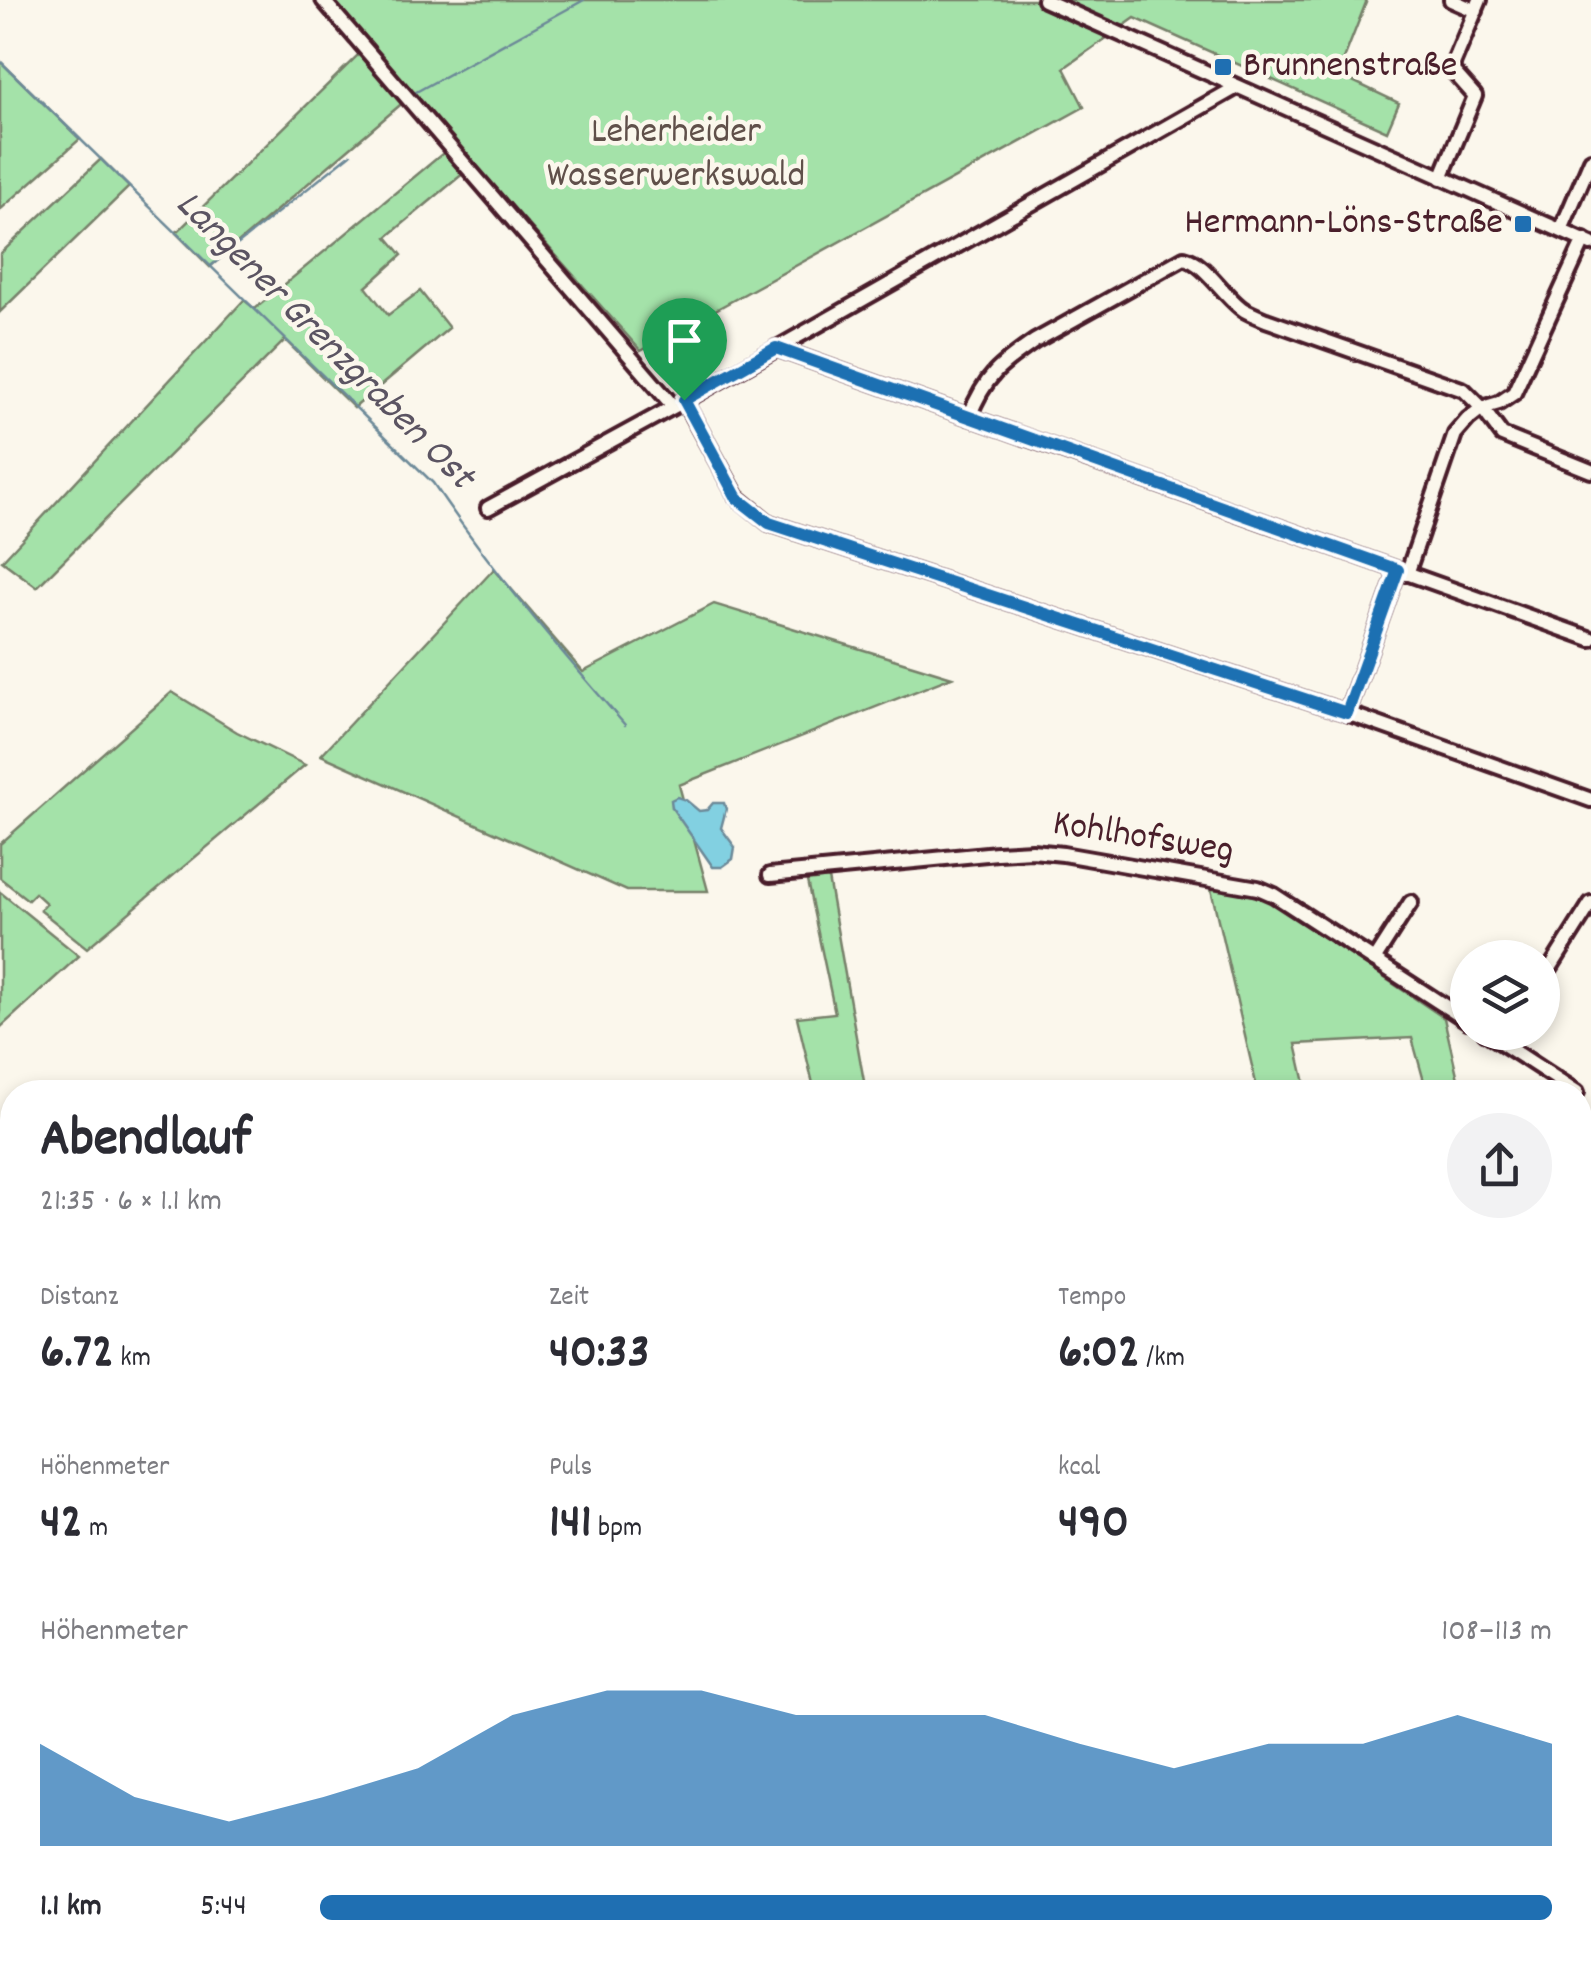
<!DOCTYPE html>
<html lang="de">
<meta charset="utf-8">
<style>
body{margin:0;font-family:Dekko,sans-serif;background:#f2f2f3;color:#2b2b33;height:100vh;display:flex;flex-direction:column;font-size:38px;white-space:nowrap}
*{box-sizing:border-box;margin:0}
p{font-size:32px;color:#7c7c81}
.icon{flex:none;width:55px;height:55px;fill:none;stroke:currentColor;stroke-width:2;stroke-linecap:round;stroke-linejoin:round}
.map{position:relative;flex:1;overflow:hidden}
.sheet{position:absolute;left:0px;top:1080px;width:1592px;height:888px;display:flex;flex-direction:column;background:#fff;border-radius:40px 40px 0 0;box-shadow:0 5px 15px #0003}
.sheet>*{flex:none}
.controls{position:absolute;left:1450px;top:940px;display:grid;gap:20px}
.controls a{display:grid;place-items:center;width:110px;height:110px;border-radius:50%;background:#fff;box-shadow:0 5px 15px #0003;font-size:50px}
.pin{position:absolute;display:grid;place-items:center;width:85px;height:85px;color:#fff;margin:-102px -42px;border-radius:50% 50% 50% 0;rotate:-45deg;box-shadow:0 0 10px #0007}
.pin .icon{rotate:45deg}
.round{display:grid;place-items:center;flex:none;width:105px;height:105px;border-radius:52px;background:#f2f2f3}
.headline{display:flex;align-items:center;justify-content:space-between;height:170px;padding:0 40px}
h1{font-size:55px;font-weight:700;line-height:75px}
.stats{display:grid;grid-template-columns:repeat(3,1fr);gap:15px;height:170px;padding:10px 40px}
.stats div{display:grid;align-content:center}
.stats b{font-size:50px;font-weight:700}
.stats small{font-size:28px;font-weight:400}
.stats p{font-size:28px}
.chart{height:280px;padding:20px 40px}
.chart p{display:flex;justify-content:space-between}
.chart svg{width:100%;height:180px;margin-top:10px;fill:#1f6fb2;opacity:.7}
ul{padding:0 40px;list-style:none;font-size:32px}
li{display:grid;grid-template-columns:160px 120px 1fr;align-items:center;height:75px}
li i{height:25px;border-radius:12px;background:#1f6fb2}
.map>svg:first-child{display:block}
</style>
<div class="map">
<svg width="1591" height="1967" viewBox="0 0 1591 1967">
<rect width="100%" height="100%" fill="#fbf7ec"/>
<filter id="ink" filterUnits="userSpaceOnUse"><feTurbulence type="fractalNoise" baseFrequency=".01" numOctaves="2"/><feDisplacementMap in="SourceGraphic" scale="20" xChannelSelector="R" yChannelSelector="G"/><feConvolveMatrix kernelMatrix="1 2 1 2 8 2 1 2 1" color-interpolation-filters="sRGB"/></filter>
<g filter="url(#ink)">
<g fill="#a4e2a9" stroke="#77806a" stroke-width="2.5">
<path d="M329,0H1367L1338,74L1399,103L1387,131L1135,18L1064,68L1084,107L641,351Z"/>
<path d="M363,50L406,100L210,267L176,233Z"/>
<path d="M0,61L80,139L0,210Z"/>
<path d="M448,149L465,172L387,237L402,255L366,287L388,315L420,291L449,328L354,408L285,340L37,587L2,561L244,300L255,309Z"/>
<path d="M101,159L129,187L0,312V254Z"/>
<path d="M494,569L583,672L714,604L952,677L679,785L708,891H627L321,755Z"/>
<path d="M172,692L237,732L305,765L87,948L40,910L46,903L35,893L28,900L0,878V844Z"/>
<path d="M828,878L861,1065L866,1092H815L797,1017L835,1013L807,881Z"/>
<path d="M1210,885L1269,900L1444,1018L1461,1092H1427L1412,1038L1296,1044L1307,1092H1258Z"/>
<path d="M0,892L79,956L0,1028Z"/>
</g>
<path fill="#82d0e1" stroke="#6c8998" stroke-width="2.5" d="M677,797L686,800L699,811L707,810L713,803H724L726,809L721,828L735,847L733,859L722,867H713L672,808L671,800Z"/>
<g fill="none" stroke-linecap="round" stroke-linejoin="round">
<g stroke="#6c8998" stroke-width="2.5">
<path d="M0,61L433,483C491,569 557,647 625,725"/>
<path d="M416,92L584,0"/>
<path d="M212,265L351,154"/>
</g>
<g stroke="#4a1f2b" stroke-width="20">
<g id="minor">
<path d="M323,0L673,406"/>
<path d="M1044,0L1591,244"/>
<path d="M1451,0L1476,11"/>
<path d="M1441,178L1475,96L1451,69L1480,0"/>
<path d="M1561,230L1591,160"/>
<path d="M776,348L1591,639"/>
<path d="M684,401L737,497L769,523L1347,713L1591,800"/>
<path d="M969,417C985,376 1000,365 1035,341L1184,258C1206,263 1224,297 1244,310C1251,314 1259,317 1266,320L1464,390L1482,408L1502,435L1591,471"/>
<path d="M488,508L684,401L1237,87"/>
<path d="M1407,574L1455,434L1468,419L1482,408L1499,403L1514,393L1584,240"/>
<path d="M1347,713L1398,570"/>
<path d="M770,875L997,853L1032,851L1063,854L1258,888L1274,895L1468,1021"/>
<path d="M1374,960L1411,902"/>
<path d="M1542,981L1591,903"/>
<path d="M1485,1032L1577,1092"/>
<path d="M1580,1196L1591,1197"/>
<path d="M0,1448L12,1459"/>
<path d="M1580,1530L1591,1529"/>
<path d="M0,1534L12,1520"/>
<path d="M0,1752L12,1768"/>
<path d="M0,1864L12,1850"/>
<path d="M1580,1945L1591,1947"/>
<path d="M149,1955L158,1967"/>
<path d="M330,1955L336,1967"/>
<path d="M534,1955L541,1967"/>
<path d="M902,1955L915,1967"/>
<path d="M1129,1955L1136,1967"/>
<path d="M358,1967L377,1955"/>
<path d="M672,1967L689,1955"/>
<path d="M941,1967L953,1955"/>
<path d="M1464,1967L1488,1955"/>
</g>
</g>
<g stroke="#4a1f2b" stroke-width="22">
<g id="major">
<path d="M1580,1878L1591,1872"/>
<path d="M0,1953L10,1967"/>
<path d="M1425,1967L1446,1955"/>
</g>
</g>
<use href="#minor" stroke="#fbf7ec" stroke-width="12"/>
<use href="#major" stroke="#f9e181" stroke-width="15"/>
<g stroke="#4a1f2b" stroke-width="2.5">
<path d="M0,1318L12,1330"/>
<path d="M1580,1927L1591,1929"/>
</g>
</g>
</g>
<g fill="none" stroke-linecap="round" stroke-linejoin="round" filter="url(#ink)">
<g stroke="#fff" stroke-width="20">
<path id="route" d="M776,348L1398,570L1347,713L769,523L737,498L684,400Z"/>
</g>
<use href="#route" stroke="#1f6fb2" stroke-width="12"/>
</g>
<g fill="#1f6fb2" stroke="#fbf7ec" stroke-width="4">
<rect x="1213" y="57" width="20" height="20" rx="5"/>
<rect x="1513" y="214" width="20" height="20" rx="5"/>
</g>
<g text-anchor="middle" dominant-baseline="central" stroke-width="9" stroke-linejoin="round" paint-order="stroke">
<g font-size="38" fill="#4a1f2b" stroke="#fbf7ec" text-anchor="start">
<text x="1243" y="67">Brunnenstraße</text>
<text x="1503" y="224" text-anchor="end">Hermann-Löns-Straße</text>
</g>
<g font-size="38" fill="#60504a" stroke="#fbf7ec">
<text x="676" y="133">Leherheider<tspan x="676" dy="44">Wasserwerkswald</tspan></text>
</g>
<g font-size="38" fill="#4a1f2b" stroke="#fbf7ec">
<text transform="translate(1143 839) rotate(9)">Kohlhofsweg</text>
</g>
<g font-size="40" font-style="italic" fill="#5b5462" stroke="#fbf7ec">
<text transform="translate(323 342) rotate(45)">Langener Grenzgraben Ost</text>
</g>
</g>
</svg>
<div class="controls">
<a><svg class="icon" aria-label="layers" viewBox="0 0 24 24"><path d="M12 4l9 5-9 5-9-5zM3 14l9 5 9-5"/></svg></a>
</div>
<div class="pin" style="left:684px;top:400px;background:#1e9e55"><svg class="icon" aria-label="arrive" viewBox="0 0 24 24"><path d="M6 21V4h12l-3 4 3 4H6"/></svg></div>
<section class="sheet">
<div class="headline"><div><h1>Abendlauf</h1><p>21:35 · 6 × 1.1 km</p></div><a class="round"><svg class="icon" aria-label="share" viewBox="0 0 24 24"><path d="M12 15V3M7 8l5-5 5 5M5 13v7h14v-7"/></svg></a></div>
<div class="stats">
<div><p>Distanz</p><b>6.72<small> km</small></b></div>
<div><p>Zeit</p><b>40:33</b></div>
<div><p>Tempo</p><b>6:02<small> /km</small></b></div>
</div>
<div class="stats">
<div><p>Höhenmeter</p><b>42<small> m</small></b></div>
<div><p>Puls</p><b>141<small> bpm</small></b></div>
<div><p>kcal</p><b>490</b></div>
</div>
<div class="chart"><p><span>Höhenmeter</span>108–113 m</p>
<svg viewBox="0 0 160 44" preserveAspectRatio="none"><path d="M0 44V19L10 32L20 38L30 32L40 25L50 12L60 6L70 6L80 12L90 12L100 12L110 19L120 25L130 19L140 19L150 12L160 19V44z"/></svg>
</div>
<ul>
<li><b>1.1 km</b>5:44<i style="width:100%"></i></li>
</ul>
</section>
</div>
